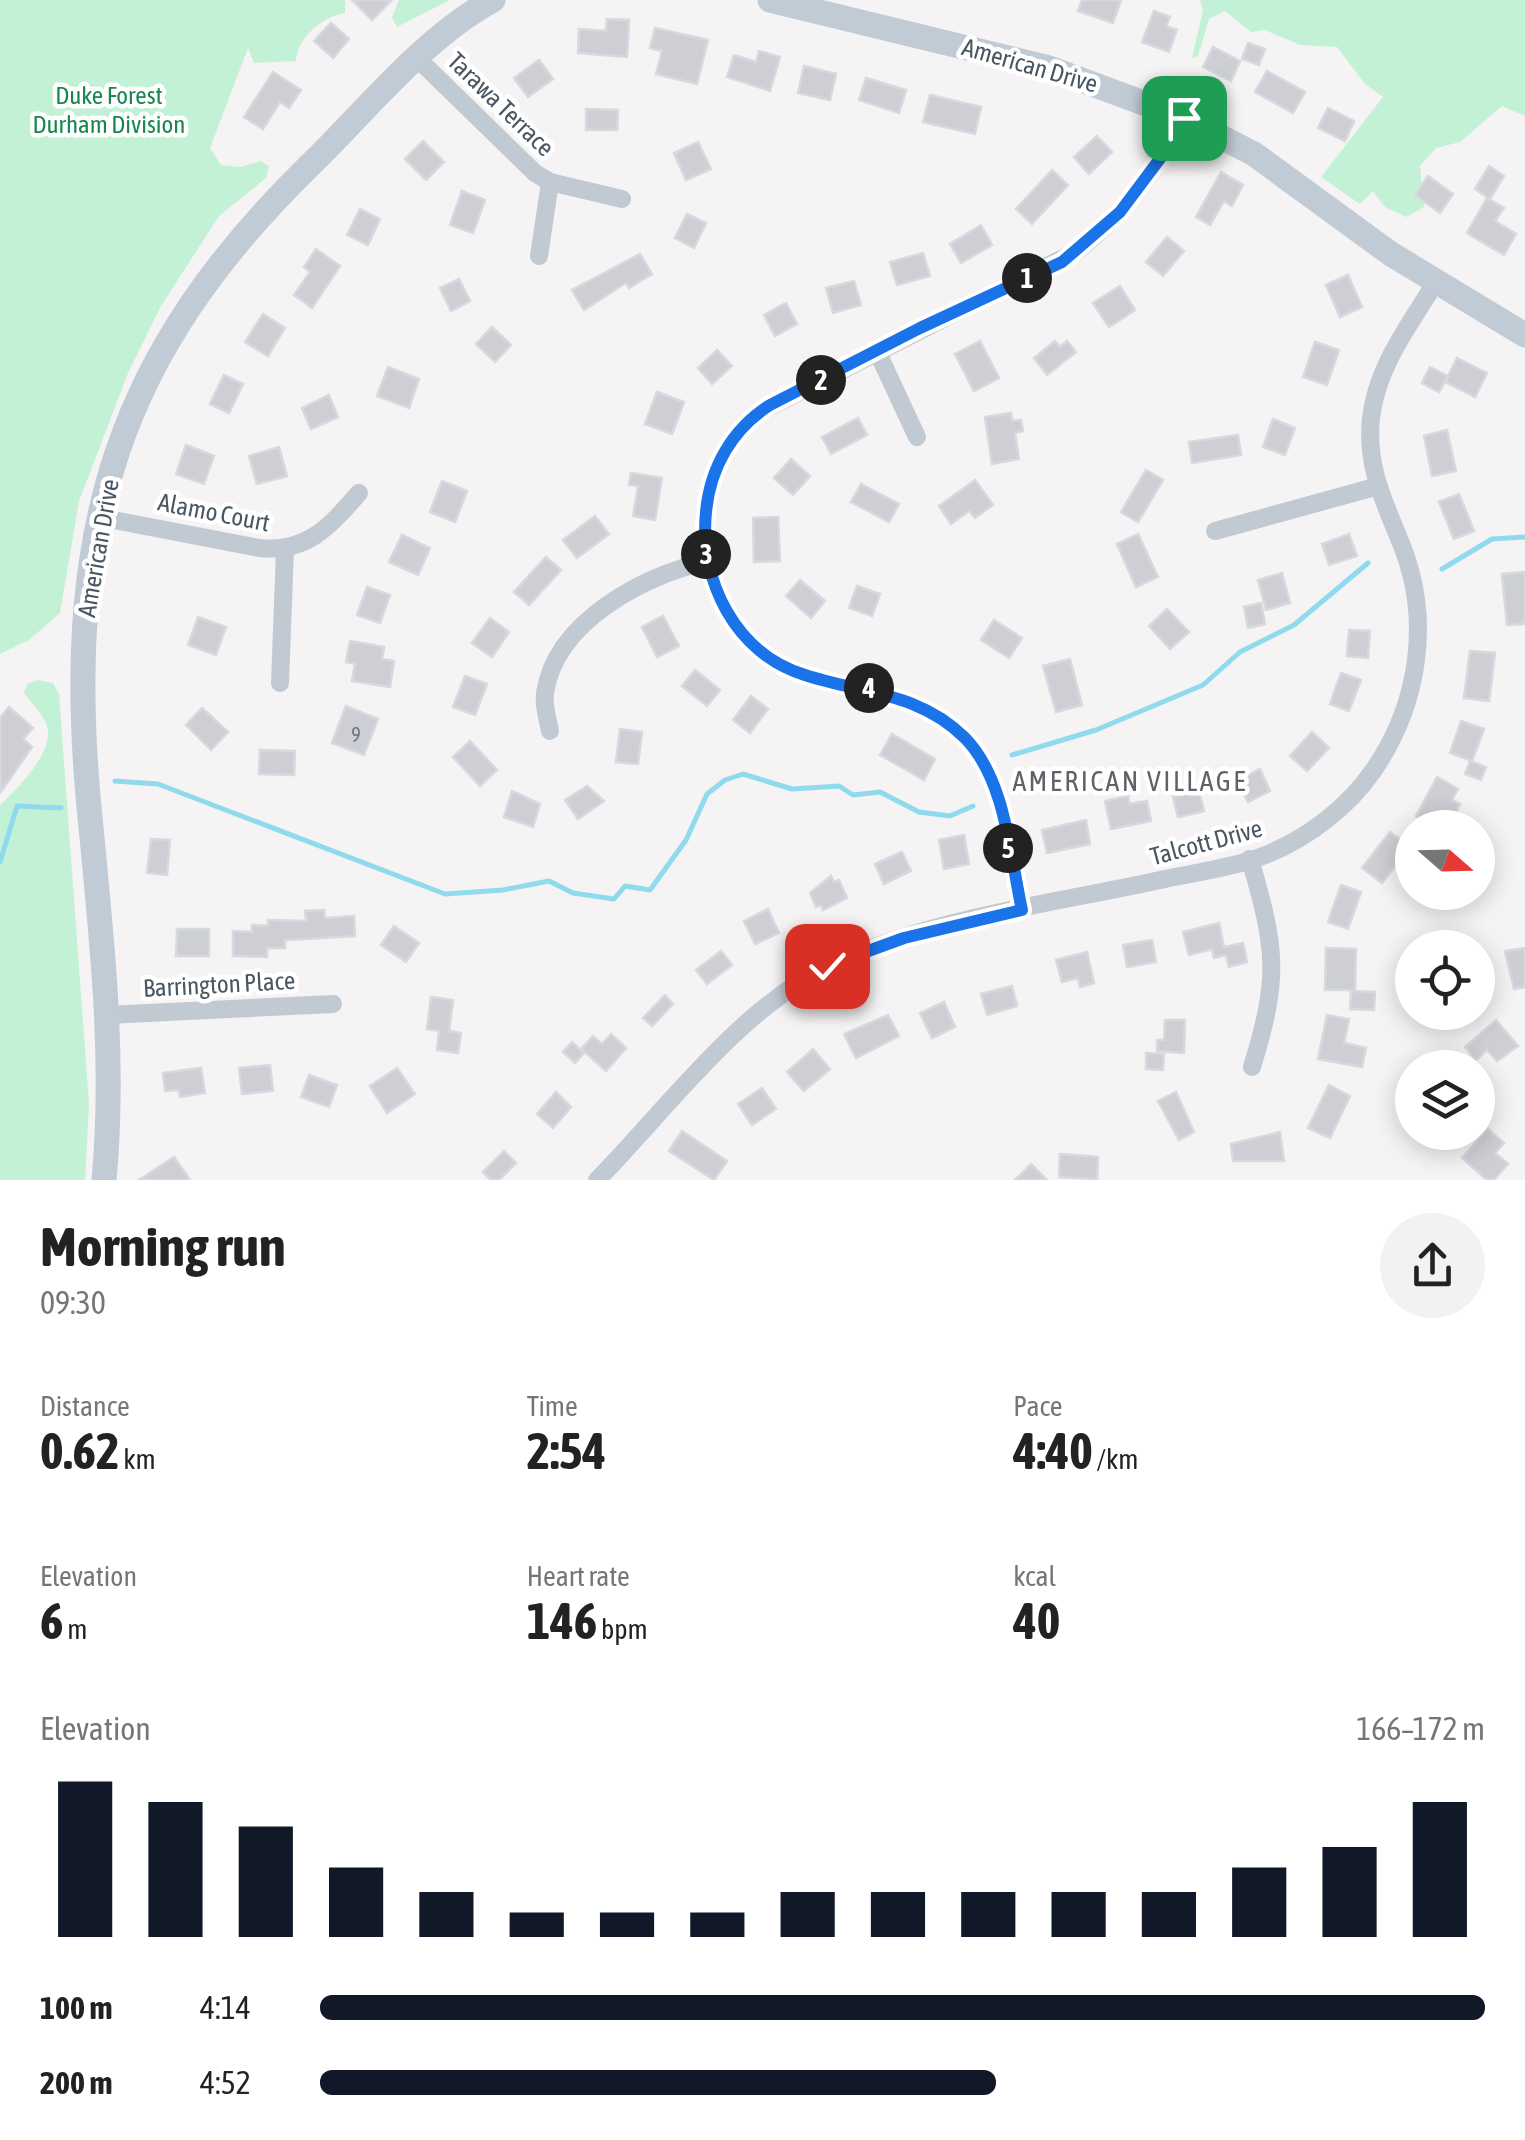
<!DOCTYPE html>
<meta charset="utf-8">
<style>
body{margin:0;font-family:"Asap Condensed",sans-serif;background:#f2f2f2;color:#222;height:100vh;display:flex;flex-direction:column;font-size:38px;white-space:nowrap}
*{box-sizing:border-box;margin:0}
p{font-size:32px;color:#767676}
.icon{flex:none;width:55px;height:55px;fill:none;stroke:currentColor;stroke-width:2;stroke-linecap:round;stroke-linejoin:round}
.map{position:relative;height:1180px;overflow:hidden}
.drawer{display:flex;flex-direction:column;background:#fff;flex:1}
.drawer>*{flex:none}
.needle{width:65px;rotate:110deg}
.controls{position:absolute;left:1395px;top:810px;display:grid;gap:20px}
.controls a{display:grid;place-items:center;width:100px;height:100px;border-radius:50%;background:#fff;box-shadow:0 5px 25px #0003;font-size:50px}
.pin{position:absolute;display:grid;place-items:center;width:85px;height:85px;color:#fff;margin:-42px;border-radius:20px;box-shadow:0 5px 15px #0006}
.km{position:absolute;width:50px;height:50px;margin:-25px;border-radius:50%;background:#222;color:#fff;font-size:28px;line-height:50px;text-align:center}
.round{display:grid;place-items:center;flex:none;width:105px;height:105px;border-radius:52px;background:#f2f2f2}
.summary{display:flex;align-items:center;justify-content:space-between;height:170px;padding:0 40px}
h1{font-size:55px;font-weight:700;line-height:75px}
.figures{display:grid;grid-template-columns:repeat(3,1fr);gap:15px;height:170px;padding:10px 40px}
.figures div{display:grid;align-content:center}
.figures b{font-size:50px;font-weight:700}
.figures small{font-size:28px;font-weight:400}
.figures p{font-size:28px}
.chart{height:280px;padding:20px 40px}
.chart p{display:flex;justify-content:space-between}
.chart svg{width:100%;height:180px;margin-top:10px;stroke:#111827;stroke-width:6}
ul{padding:0 40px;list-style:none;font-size:32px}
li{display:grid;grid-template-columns:160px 120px 1fr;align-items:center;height:75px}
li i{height:25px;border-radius:12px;background:#111827}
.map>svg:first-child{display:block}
</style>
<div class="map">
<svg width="1525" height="1180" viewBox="0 0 1525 1180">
<rect width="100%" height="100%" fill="#f5f3f3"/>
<g fill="#c3f1d5">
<path d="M0,0H345V13C323,16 297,38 296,61L254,63L248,48L210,148L221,165L241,167L260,161L269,166L266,178L219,216L161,306L128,373L79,501L60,613L29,640L0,654Z"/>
<path d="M399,0H450L397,27L392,17Z"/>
<path d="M1200,0H1525V116L1502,106L1460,142L1436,148L1420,166L1424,207L1406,217L1385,207L1373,191L1360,204L1321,177L1383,97L1365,84L1337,47L1300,45L1265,30L1251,32L1225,11L1209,19L1198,56L1192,58L1203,10Z"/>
<path d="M38,680L53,683L59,694L89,1104L85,1180H0V805C17,789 55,752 47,726C43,715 31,702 24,693L27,684Z"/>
</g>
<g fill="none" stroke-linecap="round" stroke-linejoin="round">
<g stroke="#90daee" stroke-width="5">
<path d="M1442,569L1492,539L1525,537"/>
<path d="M1012,755L1096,730L1203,685L1240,652L1294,625L1368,563"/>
<path d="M115,781L158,784L445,894L503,890L549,881L573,893L614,899L625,886L650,890L686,840L707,794L725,780L743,774L792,789L839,786L853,795L880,792L919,812L950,816L973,806"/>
<path d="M0,862L17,806L61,808"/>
</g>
</g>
<g fill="#cdcfd5" stroke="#d7d9de" stroke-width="2.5">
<path d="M352,0H392L372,20Z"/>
<path d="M1082,0H1121L1113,23L1078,11Z"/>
<path d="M1154,11L1170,17L1166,26L1177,30L1169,52L1142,42Z"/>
<path d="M607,19L629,20L627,57L578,53L579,29L606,31Z"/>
<path d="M331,23L349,39L333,58L314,41Z"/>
<path d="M655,28L708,40L697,84L656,74L662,51L650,48Z"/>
<path d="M1248,43L1265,49L1259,65L1242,59Z"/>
<path d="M1213,47L1240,61L1231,81L1203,67Z"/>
<path d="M759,51L780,57L770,91L727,77L734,55L756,62Z"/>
<path d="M539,60L553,79L528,97L514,78Z"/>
<path d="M804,66L836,74L830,100L798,93Z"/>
<path d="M1267,71L1305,92L1293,113L1255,92Z"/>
<path d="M273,72L301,90L289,108L280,102L263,129L244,117Z"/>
<path d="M866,78L906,90L899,113L859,100Z"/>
<path d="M930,95L981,107L975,134L923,122Z"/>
<path d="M1328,108L1354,121L1345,141L1318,128Z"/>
<path d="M586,109L618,110L617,130H586Z"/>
<path d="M1097,136L1112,152L1089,174L1074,157Z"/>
<path d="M423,141L444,162L426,180L405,159Z"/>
<path d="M698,142L711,169L686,180L674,153Z"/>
<path d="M1489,166L1504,176L1490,199L1475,189Z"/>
<path d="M1052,170L1068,185L1032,224L1016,209Z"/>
<path d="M1221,172L1243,185L1232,206L1224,201L1210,225L1196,217Z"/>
<path d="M1428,176L1453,194L1440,213L1415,195Z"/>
<path d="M462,191L485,200L473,233L450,225Z"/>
<path d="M1487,198L1504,208L1495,221L1516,234L1504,255L1467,233Z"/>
<path d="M360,209L380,219L368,245L347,235Z"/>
<path d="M687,214L706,223L694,248L675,238Z"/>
<path d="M981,225L992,245L961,263L950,244Z"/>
<path d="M1167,237L1184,251L1163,276L1146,262Z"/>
<path d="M316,249L340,266L312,308L294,295L310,272L304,267Z"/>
<path d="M923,253L930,276L897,285L890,262Z"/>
<path d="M640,254L652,274L629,288L626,283L584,310L572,290Z"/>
<path d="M1348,275L1362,307L1340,317L1326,285Z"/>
<path d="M459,279L470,301L451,311L440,288Z"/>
<path d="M854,281L861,305L833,313L826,288Z"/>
<path d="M1120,286L1135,310L1109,327L1093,303Z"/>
<path d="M786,303L797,324L775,336L764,315Z"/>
<path d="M263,314L285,328L268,356L245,342Z"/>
<path d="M492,327L511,345L495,362L476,344Z"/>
<path d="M980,341L999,378L974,391L955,354Z"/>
<path d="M1055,341L1060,347L1067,341L1076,352L1047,375L1034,358Z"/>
<path d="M1315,342L1339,350L1327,385L1303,377Z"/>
<path d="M717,350L732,366L712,384L698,368Z"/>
<path d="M1457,358L1487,373L1475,397L1445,382Z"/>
<path d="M388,367L419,379L409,408L377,396Z"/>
<path d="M1430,367L1448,376L1439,392L1422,383Z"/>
<path d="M224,375L243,384L229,413L210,404Z"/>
<path d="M657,392L684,402L672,434L645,424Z"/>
<path d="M329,395L338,417L311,429L302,408Z"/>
<path d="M1011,413L1012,421L1021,420L1023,431L1015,433L1019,459L992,464L985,417Z"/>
<path d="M858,418L867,435L831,454L822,437Z"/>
<path d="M1273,419L1295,428L1285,455L1263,447Z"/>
<path d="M1447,430L1456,471L1432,476L1424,436Z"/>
<path d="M1238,435L1241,455L1192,463L1189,442Z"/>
<path d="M186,445L214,456L204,484L176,474Z"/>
<path d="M279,447L287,476L257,484L249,456Z"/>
<path d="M791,459L810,476L793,495L774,478Z"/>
<path d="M1146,470L1163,480L1138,522L1121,512Z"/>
<path d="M631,473L662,478L655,520L633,516L638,486L629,485Z"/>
<path d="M975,480L993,505L975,518L969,511L951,524L939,506Z"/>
<path d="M442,481L467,491L455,522L430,512Z"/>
<path d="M861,484L899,504L889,522L851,502Z"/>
<path d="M1459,494L1474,531L1454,539L1439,502Z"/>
<path d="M595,516L609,534L577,558L563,540Z"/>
<path d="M778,517L780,561L754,562L753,518Z"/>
<path d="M1138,534L1158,577L1136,587L1117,544Z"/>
<path d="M1349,534L1357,556L1329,565L1322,544Z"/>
<path d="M402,535L430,548L418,575L389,562Z"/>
<path d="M546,557L561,570L529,605L514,592Z"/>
<path d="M1525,572V624L1507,625L1502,574Z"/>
<path d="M1282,573L1290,603L1266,610L1258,580Z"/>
<path d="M800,580L825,601L811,618L786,596Z"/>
<path d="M857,586L880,594L872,616L849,608Z"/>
<path d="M367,587L390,595L380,623L357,615Z"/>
<path d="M1261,603L1265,624L1248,628L1244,607Z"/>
<path d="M1167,609L1189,632L1170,649L1149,626Z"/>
<path d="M663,616L679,646L657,657L642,627Z"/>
<path d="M198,617L226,627L216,655L188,645Z"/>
<path d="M490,618L509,632L492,657L472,643Z"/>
<path d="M994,620L1022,638L1009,658L981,640Z"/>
<path d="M1349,630L1370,631L1368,658L1347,656Z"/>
<path d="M350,641L384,647L382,659L394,661L390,687L352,681L355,664L346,662Z"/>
<path d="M1470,651L1495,653L1489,701L1464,698Z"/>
<path d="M1070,659L1082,705L1056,712L1043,666Z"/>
<path d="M695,670L720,690L707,706L682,686Z"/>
<path d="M1341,673L1361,680L1349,711L1330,704Z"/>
<path d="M465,676L487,684L475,715L453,707Z"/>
<path d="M751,696L768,709L750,733L733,720Z"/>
<path d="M346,706L378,719L364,755L332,743Z"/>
<path d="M9,707L33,728L23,739L32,747L0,793V718Z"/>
<path d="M202,708L228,732L211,750L186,725Z"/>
<path d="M1461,721L1484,729L1472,761L1450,753Z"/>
<path d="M620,729L642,732L638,764L616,762Z"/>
<path d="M1312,732L1329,748L1307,771L1290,756Z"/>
<path d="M892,734L935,759L924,780L880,755Z"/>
<path d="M470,741L497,770L480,786L453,757Z"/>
<path d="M260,750L295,751L294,775L259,774Z"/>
<path d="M1470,761L1486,767L1481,780L1465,774Z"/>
<path d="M1260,769L1270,791L1248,802L1237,781Z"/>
<path d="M1437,777L1458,789L1452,800L1460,804L1454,816L1476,828H1436L1416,816Z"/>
<path d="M587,786L604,801L578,819L565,800Z"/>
<path d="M512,791L540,804L533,827L504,817Z"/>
<path d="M1199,791L1204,811L1178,817L1173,797Z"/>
<path d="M1128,796L1129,804L1147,801L1151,821L1111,829L1105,801Z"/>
<path d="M1086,820L1090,844L1047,853L1042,830Z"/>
<path d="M1390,832L1410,847L1382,883L1362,868Z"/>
<path d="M964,835L969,864L944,869L939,840Z"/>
<path d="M151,839L170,840L167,875L147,873Z"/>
<path d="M902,852L911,871L884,884L875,864Z"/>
<path d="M831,876L834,882L839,880L847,898L823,910L821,905L816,907L810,893Z"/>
<path d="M1341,885L1361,892L1348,929L1328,922Z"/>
<path d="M768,909L779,933L755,944L744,921Z"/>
<path d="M324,910L325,918L354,916L355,936L285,940V948H267V957L233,956V931L252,932V925L268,926V920L306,921L305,911Z"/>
<path d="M1219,923L1224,947L1243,943L1247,962L1229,967L1226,955L1214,958L1212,949L1189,955L1183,932Z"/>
<path d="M394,926L419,943L406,962L381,945Z"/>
<path d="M177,929H209V956H176Z"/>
<path d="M1152,940L1156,962L1127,967L1123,945Z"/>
<path d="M1326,948L1356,949L1355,990H1325Z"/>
<path d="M1525,948V987L1514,989L1505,951Z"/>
<path d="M721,951L732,965L707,984L696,970Z"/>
<path d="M1087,952L1094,983L1080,987L1078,978L1062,982L1056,960Z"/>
<path d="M1012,986L1017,1006L987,1015L981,994Z"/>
<path d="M1351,991L1375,992L1374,1010L1350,1009Z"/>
<path d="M665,995L673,1004L652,1026L643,1018Z"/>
<path d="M431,997L453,1000L449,1031L461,1033L458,1053L437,1050L439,1031L427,1029Z"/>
<path d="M944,1002L955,1027L932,1038L920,1013Z"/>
<path d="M888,1015L899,1036L856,1058L844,1034Z"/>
<path d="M1327,1015L1349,1019L1344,1043L1366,1048L1362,1067L1318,1059Z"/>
<path d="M1165,1020H1185L1184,1053L1157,1051V1040H1164Z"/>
<path d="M1496,1020L1518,1046L1497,1061L1487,1050L1476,1060L1465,1047Z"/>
<path d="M611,1034L626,1048L606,1071L581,1049L593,1036L602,1044Z"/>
<path d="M572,1042L584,1053L575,1063L563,1052Z"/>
<path d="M813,1049L830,1069L804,1091L787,1072Z"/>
<path d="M1146,1053L1164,1054L1163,1070L1146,1069Z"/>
<path d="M270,1065L273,1091L242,1094L239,1068Z"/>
<path d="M201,1068L205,1093L180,1097L179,1090L165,1091L163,1073Z"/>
<path d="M397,1068L415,1094L387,1113L370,1086Z"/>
<path d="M309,1075L337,1085L329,1107L301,1097Z"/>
<path d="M1329,1085L1350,1096L1330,1138L1308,1128Z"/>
<path d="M762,1088L776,1109L752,1125L738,1104Z"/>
<path d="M556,1092L571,1107L553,1128L537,1114Z"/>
<path d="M1176,1092L1194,1132L1179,1140L1158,1101Z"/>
<path d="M1488,1129L1504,1143L1495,1153L1508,1164L1494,1180H1487L1462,1158Z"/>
<path d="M682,1131L727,1161L714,1180L669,1151Z"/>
<path d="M1280,1132L1284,1161H1233L1231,1144Z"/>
<path d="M504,1151L516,1163L499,1180H491L483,1172Z"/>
<path d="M1060,1154L1098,1157L1097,1179L1059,1177Z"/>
<path d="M174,1157L190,1180H139Z"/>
<path d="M1031,1164L1047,1180H1015Z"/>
</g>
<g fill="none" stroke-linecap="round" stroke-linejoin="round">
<g stroke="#c1cad2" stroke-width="18">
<path d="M418,59L535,173L550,182L622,199"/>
<path d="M539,256L550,182"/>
<path d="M877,351L917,437"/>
<path d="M98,517L259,548C307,553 329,527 359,493"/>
<path d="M1215,531L1375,487"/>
<path d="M280,683L285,549"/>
<path d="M550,731C548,720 543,704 545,693C556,620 645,576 707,561"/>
<path d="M1250,859C1276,949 1280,976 1252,1067"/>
<path d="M1022,910C1010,856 1006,780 965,738C917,689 858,696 798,673C740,651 703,589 705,528C706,484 721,442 756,414L1077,251C1123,215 1157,170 1184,118"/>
<path d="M107,1015L333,1004"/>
<path d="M597,1180C666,1110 740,1008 829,966C929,918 1057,903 1165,879C1199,872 1236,867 1268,854C1309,837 1348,807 1373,771C1420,703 1432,617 1400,541C1383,499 1366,465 1371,418C1377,366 1409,326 1435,283"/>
</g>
<g stroke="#c1cbd6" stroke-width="25">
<path d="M770,0L1049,68L1184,118L1254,154L1391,254L1525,335"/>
<path d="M104,1180C116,1052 100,924 88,796C65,529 116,355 309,166C366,111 423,38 493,0"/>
</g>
</g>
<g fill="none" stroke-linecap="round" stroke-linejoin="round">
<g stroke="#fff" stroke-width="20">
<path id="route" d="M827,966L904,938L1022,910C1010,856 1006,780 965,738C919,692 863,694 805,675C736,654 699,581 706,512C710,468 732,429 770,405L920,328L1062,262L1120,212L1168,148L1184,118"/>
</g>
<use href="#route" stroke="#1a73e8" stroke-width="12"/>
</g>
<g text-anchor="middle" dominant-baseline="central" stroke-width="9" stroke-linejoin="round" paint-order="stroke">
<g font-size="20" fill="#6b747e">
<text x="356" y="734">9</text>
</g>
<g font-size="25" fill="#4a5661" stroke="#fff">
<text transform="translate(1030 65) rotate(16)">American Drive</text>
<text transform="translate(501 104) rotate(44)">Tarawa Terrace</text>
<text transform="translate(214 512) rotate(11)">Alamo Court</text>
<text transform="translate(98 548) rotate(-80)">American Drive</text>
<text transform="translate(1206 842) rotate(-15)">Talcott Drive</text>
<text transform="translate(219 984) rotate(-3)">Barrington Place</text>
</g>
<g font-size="25" fill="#17864f" stroke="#fff">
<text x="109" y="95">Duke Forest<tspan x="109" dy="29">Durham Division</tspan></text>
</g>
<g font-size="28" letter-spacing="2.5" fill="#5f6368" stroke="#fff">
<text x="1130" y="781">AMERICAN VILLAGE</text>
</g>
</g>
</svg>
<div class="controls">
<a><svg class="needle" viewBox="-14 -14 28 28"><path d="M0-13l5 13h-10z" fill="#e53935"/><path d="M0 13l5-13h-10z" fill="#767676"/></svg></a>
<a><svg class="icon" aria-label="locate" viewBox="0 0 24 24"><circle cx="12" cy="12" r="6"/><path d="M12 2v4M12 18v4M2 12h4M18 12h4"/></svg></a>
<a><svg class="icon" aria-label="layers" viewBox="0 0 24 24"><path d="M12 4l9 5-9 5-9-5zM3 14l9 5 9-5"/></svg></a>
</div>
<div class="pin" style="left:1184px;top:118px;background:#1e9e55"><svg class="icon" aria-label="arrive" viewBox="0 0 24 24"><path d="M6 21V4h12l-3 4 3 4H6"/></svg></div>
<div class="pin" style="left:827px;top:966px;background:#d93025"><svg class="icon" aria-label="check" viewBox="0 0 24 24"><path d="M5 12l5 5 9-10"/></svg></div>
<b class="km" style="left:1027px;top:278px">1</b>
<b class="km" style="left:821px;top:380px">2</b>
<b class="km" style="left:706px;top:554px">3</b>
<b class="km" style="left:869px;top:688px">4</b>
<b class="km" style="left:1008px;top:848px">5</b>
</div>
<section class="drawer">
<div class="summary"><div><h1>Morning run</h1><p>09:30</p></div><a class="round"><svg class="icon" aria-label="share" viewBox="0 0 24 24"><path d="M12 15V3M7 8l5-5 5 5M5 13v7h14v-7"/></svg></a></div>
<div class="figures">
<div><p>Distance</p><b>0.62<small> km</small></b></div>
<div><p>Time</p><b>2:54</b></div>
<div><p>Pace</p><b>4:40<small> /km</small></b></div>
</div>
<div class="figures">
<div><p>Elevation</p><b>6<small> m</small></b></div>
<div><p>Heart rate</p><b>146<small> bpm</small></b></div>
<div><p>kcal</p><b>40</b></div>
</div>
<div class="chart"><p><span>Elevation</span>166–172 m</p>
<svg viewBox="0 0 160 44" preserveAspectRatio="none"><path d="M5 44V6M15 44V11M25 44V17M35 44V27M45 44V33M55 44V38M65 44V38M75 44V38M85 44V33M95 44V33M105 44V33M115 44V33M125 44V33M135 44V27M145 44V22M155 44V11"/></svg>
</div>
<ul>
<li><b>100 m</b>4:14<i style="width:100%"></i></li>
<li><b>200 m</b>4:52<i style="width:58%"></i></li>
</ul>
</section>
